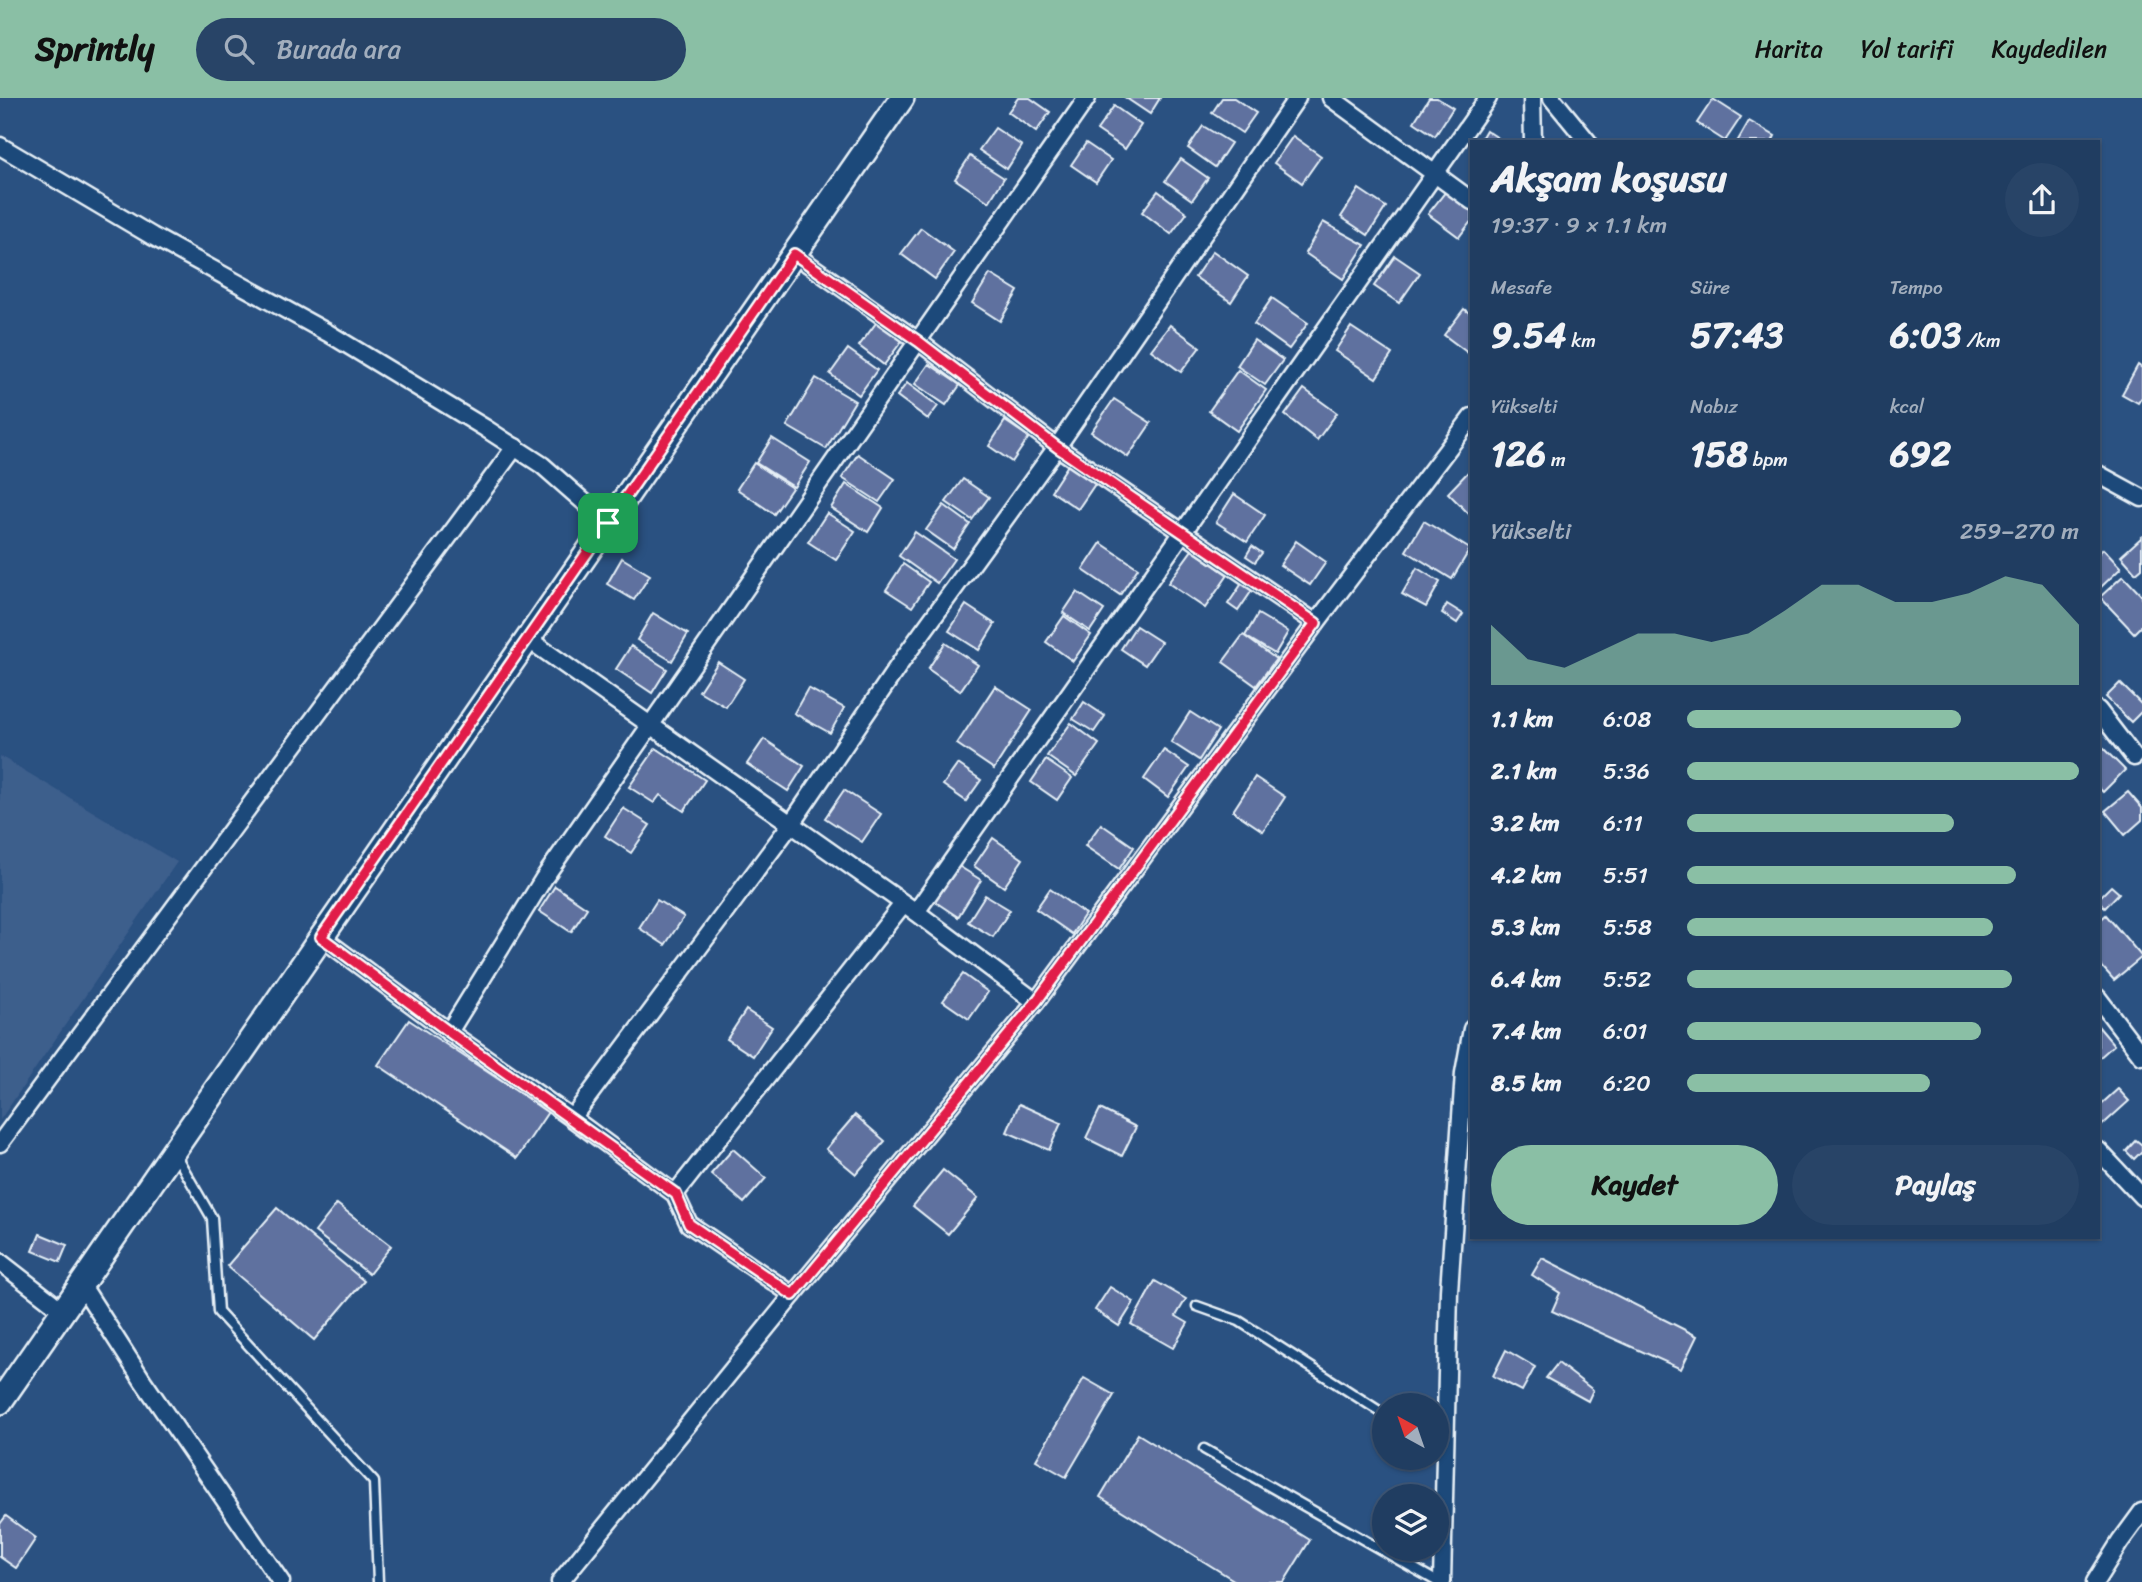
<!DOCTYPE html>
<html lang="tr">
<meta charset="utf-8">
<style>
body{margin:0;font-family:Sriracha,sans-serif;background:#284467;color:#f1f3f6;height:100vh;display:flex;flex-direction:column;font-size:26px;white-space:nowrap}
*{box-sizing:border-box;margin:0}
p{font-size:23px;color:#a2aebd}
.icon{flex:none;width:38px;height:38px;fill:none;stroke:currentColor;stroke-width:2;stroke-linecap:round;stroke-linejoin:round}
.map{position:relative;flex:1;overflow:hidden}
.panel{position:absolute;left:1470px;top:42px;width:630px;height:1099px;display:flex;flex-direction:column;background:#203d61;border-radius:0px;box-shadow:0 2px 5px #0004,0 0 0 2px #3d5676}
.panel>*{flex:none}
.needle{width:46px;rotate:320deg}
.fabs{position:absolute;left:1372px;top:1295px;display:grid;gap:14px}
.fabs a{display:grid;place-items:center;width:77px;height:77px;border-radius:50%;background:#203d61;box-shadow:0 2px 5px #0004,0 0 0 2px #3d5676;font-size:35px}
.pin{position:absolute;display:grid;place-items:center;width:60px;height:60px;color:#fff;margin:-30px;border-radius:14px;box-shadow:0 4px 10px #0006}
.round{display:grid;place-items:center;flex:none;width:74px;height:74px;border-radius:37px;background:#284467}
.overview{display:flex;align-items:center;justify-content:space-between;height:119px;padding:0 21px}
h1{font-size:38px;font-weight:700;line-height:52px}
.figures{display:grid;grid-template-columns:repeat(3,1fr);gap:10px;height:119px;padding:7px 21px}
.figures div{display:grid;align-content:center}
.figures b{font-size:35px;font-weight:700}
.figures small{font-size:19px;font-weight:400}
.figures p{font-size:19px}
.chart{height:196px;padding:14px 21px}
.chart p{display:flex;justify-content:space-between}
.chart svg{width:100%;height:126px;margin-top:7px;fill:#8abfa5;opacity:.7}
.cta{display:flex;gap:14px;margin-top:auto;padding:14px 21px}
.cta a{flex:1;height:80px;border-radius:42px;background:#8abfa5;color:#111;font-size:28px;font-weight:700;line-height:80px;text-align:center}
.cta a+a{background:#284467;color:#f1f3f6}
ul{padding:0 21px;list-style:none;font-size:23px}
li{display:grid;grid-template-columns:112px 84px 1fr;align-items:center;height:52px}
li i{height:18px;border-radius:9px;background:#8abfa5}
header{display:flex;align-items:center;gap:42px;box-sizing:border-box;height:98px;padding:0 35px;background:#8abfa5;color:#111}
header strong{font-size:33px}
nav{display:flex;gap:38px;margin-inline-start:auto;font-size:24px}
.search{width:490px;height:63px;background:#284467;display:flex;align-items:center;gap:18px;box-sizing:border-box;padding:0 24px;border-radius:38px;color:#a2aebd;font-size:26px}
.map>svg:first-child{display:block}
</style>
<header>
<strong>Sprintly</strong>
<div class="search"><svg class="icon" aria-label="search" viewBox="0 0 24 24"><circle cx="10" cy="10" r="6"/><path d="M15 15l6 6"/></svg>Burada ara</div>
<nav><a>Harita</a><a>Yol tarifi</a><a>Kaydedilen</a></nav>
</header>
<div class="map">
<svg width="2142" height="1484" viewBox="0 0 2142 1484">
<rect width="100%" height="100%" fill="#2a5181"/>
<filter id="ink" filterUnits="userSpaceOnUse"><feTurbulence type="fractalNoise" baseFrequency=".0143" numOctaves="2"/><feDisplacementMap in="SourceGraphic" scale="14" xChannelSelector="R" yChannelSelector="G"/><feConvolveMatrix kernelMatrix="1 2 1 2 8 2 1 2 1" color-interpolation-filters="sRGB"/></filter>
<g filter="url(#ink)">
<path fill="#3d5e8c" d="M0,658L177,764L0,1022Z"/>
<g fill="#5e719f" stroke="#e8f1f8" stroke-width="2">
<path d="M1018,0H1030L1050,14L1036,34L1008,14Z"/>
<path d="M1126,0H1160L1150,16Z"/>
<path d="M1222,0H1234L1256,15L1242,35L1212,15Z"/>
<path d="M1429,0H1437L1453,10L1435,38L1414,24Z"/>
<path d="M1713,1L1741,19L1725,43L1697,25Z"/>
<path d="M1114,8L1141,27L1125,51L1097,32Z"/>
<path d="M1749,23L1775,38L1772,44H1737Z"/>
<path d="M1203,28L1231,45L1215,69L1188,50Z"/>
<path d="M995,30L1022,48L1007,71L979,52Z"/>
<path d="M1486,32L1504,44H1479Z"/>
<path d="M1293,38L1321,58L1302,85L1274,65Z"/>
<path d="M1086,45L1111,62L1096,84L1071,67Z"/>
<path d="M970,58L1004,80L989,104L955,81Z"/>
<path d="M1181,61L1208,80L1192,102L1165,83Z"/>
<path d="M1359,91L1386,109L1368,137L1341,119Z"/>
<path d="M1447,92L1472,111V122L1459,139L1428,116Z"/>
<path d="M1158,93L1187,115L1171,136L1142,114Z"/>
<path d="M1323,124L1365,147L1343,181L1305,155Z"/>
<path d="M921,130L954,154L935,181L901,156Z"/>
<path d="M1213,153L1248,178L1231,204L1195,179Z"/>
<path d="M1395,158L1420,175L1399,205L1374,188Z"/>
<path d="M990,176L1018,193L1000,223L972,205Z"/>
<path d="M1272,200L1308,225L1289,251L1254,226Z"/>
<path d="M1464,211L1472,217V258L1444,237Z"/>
<path d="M879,221L904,240L884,267L859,248Z"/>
<path d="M1170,227L1200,249L1181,274L1151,252Z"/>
<path d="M1351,229L1392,256L1376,280L1335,253Z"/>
<path d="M1254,242L1283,262L1265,287L1237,268Z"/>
<path d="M848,251L877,272L859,297L830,276Z"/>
<path d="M929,266L960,287L946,307L915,286Z"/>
<path d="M2138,267L2142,270V299L2138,305L2122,296Z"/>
<path d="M1238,272L1266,292L1237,333L1209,313Z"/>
<path d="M816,280L855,303L826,351L787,328Z"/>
<path d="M907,285L938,308L928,321L897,298Z"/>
<path d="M1304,291L1337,315L1317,342L1285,317Z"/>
<path d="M1114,301L1151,325L1128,359L1091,334Z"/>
<path d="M1005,323L1029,339L1012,364L989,348Z"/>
<path d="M772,340L810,364L794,389L756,365Z"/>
<path d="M858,356L895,381L879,404L842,380Z"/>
<path d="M754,365L792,390L774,416L737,391Z"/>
<path d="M1068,367L1095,386L1078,411L1051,393Z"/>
<path d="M1471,371L1472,372V419L1448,395Z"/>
<path d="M963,381L989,399L972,422L946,404Z"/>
<path d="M846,386L883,410L868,434L831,410Z"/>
<path d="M1234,396L1265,417L1247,444L1216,424Z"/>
<path d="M944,407L970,426L953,451L926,432Z"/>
<path d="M827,415L855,433L836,462L808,444Z"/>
<path d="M1424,423L1470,451L1452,481L1406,453Z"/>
<path d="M915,434L954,461L937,485L899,458Z"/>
<path d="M2142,439V470L2136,475L2121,458Z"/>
<path d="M1296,443L1326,464L1310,487L1280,467Z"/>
<path d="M1101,445L1138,470L1120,497L1083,472Z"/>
<path d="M1252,448L1262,455L1255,464L1246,458Z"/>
<path d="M2103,451L2121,470L2098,492V456Z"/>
<path d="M1192,452L1228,477L1205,510L1168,485Z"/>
<path d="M622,460L650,477L634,502L607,486Z"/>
<path d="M903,466L929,484L912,509L886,492Z"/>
<path d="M1417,470L1440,484L1426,509L1402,496Z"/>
<path d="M2123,478L2142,498V527L2134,535L2100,499Z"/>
<path d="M1245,481L1255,488L1238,513L1228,506Z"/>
<path d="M1077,494L1104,512L1090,533L1063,515Z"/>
<path d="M1447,506L1463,516L1457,525L1442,515Z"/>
<path d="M966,507L995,526L979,552L949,533Z"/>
<path d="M653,515L688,536L672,563L637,542Z"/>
<path d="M1258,516L1288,534L1275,556L1245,538Z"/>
<path d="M1064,518L1091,537L1073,563L1046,544Z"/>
<path d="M1136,528L1161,544L1145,567L1121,551Z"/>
<path d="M1243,537L1276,561L1256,588L1223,564Z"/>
<path d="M945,545L978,567L960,593L928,571Z"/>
<path d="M631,548L667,571L652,595L616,571Z"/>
<path d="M718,564L744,581L726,609L699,593Z"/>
<path d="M2120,585L2142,607V613L2131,624L2106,599Z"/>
<path d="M995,588L1032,612L994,671L957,646Z"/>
<path d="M808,590L844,610L830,635L794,615Z"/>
<path d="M1084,604L1105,618L1094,634L1073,621Z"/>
<path d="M1190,614L1218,632L1199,662L1171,644Z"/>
<path d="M1071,625L1099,646L1076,678L1047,658Z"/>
<path d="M764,641L804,668L788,693L747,666Z"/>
<path d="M2098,645L2125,672L2103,694L2098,689Z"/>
<path d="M656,650L705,682L684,713L660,697L654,705L629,689Z"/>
<path d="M1164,652L1189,669L1168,699L1144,681Z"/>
<path d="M1046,662L1072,680L1057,702L1031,684Z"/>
<path d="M958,666L981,682L966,703L943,687Z"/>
<path d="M1255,679L1285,699L1263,733L1233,713Z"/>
<path d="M844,692L881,716L862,744L825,720Z"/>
<path d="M2128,694L2142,710V722L2125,737L2105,713Z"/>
<path d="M623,710L650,727L631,755L605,738Z"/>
<path d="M1101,726L1134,749L1119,771L1085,748Z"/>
<path d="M993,740L1023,761L1004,789L974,768Z"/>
<path d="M957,767L981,782L958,819L934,803Z"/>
<path d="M555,788L587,810L571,834L539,813Z"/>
<path d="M2111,788L2119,795L2105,810L2098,801Z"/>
<path d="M1050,791L1085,816L1072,836L1036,811Z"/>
<path d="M985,797L1010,812L993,839L968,824Z"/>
<path d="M657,802L684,819L665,847L639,830Z"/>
<path d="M2106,817L2142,859L2114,882L2098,864V824Z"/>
<path d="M963,876L988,894L969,921L943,903Z"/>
<path d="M746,912L772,929L753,958L727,941Z"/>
<path d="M409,922L548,1014L517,1060L378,967Z"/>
<path d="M2098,928L2114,947L2098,961Z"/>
<path d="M2118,991L2129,1003L2099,1030L2098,1009Z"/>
<path d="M1019,1006L1061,1025L1049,1052L1007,1034Z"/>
<path d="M1100,1011L1136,1029L1122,1058L1086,1040Z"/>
<path d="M855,1017L885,1043L856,1076L826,1051Z"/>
<path d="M2136,1042L2142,1047V1053L2134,1061L2126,1053Z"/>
<path d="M733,1051L766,1080L744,1105L711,1076Z"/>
<path d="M943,1072L978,1100L948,1136L913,1108Z"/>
<path d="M337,1106L391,1148L369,1176L315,1134Z"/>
<path d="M277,1110L364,1183L314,1242L227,1168Z"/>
<path d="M40,1136L67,1147L60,1164L33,1153Z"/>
<path d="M1542,1160L1697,1238L1681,1271L1552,1213L1560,1195L1532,1177Z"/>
<path d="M1155,1183L1186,1201L1176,1218L1188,1225L1173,1250L1131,1226Z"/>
<path d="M1110,1189L1134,1204L1119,1228L1095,1212Z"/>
<path d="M1506,1252L1535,1269L1522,1293L1493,1278Z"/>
<path d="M1558,1265L1593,1292L1588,1303L1546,1280Z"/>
<path d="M1084,1280L1114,1297L1066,1379L1036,1362Z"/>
<path d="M1138,1336L1310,1442L1284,1484H1237L1100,1399Z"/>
<path d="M6,1418L36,1440L16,1470L0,1459V1426Z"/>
</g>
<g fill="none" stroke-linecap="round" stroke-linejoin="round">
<g stroke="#e8f1f8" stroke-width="13">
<g id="lane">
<path d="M175,1056L212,1120L218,1214L374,1384L378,1484"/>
<path d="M1197,1208L1239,1223L1384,1316"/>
<path d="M1204,1351L1438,1484"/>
</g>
</g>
<g stroke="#e8f1f8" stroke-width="21">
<g id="street">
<path d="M1331,0L1472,103"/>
<path d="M1532,0L1533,44"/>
<path d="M1552,0L1588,44"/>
<path d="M0,48L152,138L328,235L485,330L542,367L608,425"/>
<path d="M794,156L918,243L1057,349L1316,525"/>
<path d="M2098,376L2142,400"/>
<path d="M528,541L916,814L1036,904"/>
<path d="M2098,612L2134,659"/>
<path d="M916,814L1488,0"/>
<path d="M321,839L449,934L572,1020L791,726L903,561L1057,349L1297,0"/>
<path d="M2098,900L2142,958"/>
<path d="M449,934L544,780L1087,0"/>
<path d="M572,1020L675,1096L689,1126L793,1197L1036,904L1316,525L1472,319"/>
<path d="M0,1045L515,349"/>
<path d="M2098,1052L2142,1099"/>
<path d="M675,1096L903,806"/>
<path d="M0,1164L63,1213"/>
<path d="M81,1186L143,1283L281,1484"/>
<path d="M560,1484L793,1197"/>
<path d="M1442,1484L1449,1193L1464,975L1472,931"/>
<path d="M2095,1484L2120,1444L2142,1414"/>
</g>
</g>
<g stroke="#e8f1f8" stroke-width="28">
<path id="secondary" d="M0,1304L902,0"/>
</g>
<use href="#lane" stroke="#1f4a7a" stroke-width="8"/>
<use href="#street" stroke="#1f4a7a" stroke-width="16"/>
<use href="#secondary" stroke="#1f4a7a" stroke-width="23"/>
</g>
</g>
<g fill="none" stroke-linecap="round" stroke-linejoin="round" filter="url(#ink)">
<g stroke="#fff" stroke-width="14">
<path id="route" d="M794,156L918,243L1057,349L1316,525L1036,904L793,1197L689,1126L676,1096L449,934L321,839Z"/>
</g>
<use href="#route" stroke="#e11d48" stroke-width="9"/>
</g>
</svg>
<div class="fabs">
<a><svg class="needle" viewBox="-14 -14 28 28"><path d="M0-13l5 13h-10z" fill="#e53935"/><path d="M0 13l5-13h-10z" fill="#a2aebd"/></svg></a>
<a><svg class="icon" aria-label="layers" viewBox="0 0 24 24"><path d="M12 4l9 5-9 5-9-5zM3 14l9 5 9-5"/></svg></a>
</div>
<div class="pin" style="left:608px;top:425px;background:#1e9e55"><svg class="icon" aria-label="arrive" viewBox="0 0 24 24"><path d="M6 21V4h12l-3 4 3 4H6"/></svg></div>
<section class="panel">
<div class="overview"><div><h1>Akşam koşusu</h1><p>19:37 · 9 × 1.1 km</p></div><a class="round"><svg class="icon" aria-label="share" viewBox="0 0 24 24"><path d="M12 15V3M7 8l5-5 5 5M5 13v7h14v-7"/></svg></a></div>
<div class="figures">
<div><p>Mesafe</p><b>9.54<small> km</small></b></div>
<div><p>Süre</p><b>57:43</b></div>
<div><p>Tempo</p><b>6:03<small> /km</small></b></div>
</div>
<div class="figures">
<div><p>Yükselti</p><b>126<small> m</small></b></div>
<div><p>Nabız</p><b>158<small> bpm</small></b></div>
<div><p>kcal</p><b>692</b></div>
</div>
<div class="chart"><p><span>Yükselti</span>259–270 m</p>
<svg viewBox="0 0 160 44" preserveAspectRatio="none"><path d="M0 44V23L10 35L20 38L30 32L40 26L50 26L60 29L70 26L80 18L90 9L100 9L110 15L120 15L130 12L140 6L150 9L160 23V44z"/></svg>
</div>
<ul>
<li><b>1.1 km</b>6:08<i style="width:70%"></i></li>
<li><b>2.1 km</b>5:36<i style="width:100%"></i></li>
<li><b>3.2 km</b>6:11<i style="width:68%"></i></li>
<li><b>4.2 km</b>5:51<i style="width:84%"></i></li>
<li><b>5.3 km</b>5:58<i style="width:78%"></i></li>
<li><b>6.4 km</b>5:52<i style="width:83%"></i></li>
<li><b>7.4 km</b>6:01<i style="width:75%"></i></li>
<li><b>8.5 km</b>6:20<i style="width:62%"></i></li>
</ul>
<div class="cta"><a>Kaydet</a><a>Paylaş</a></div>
</section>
</div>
